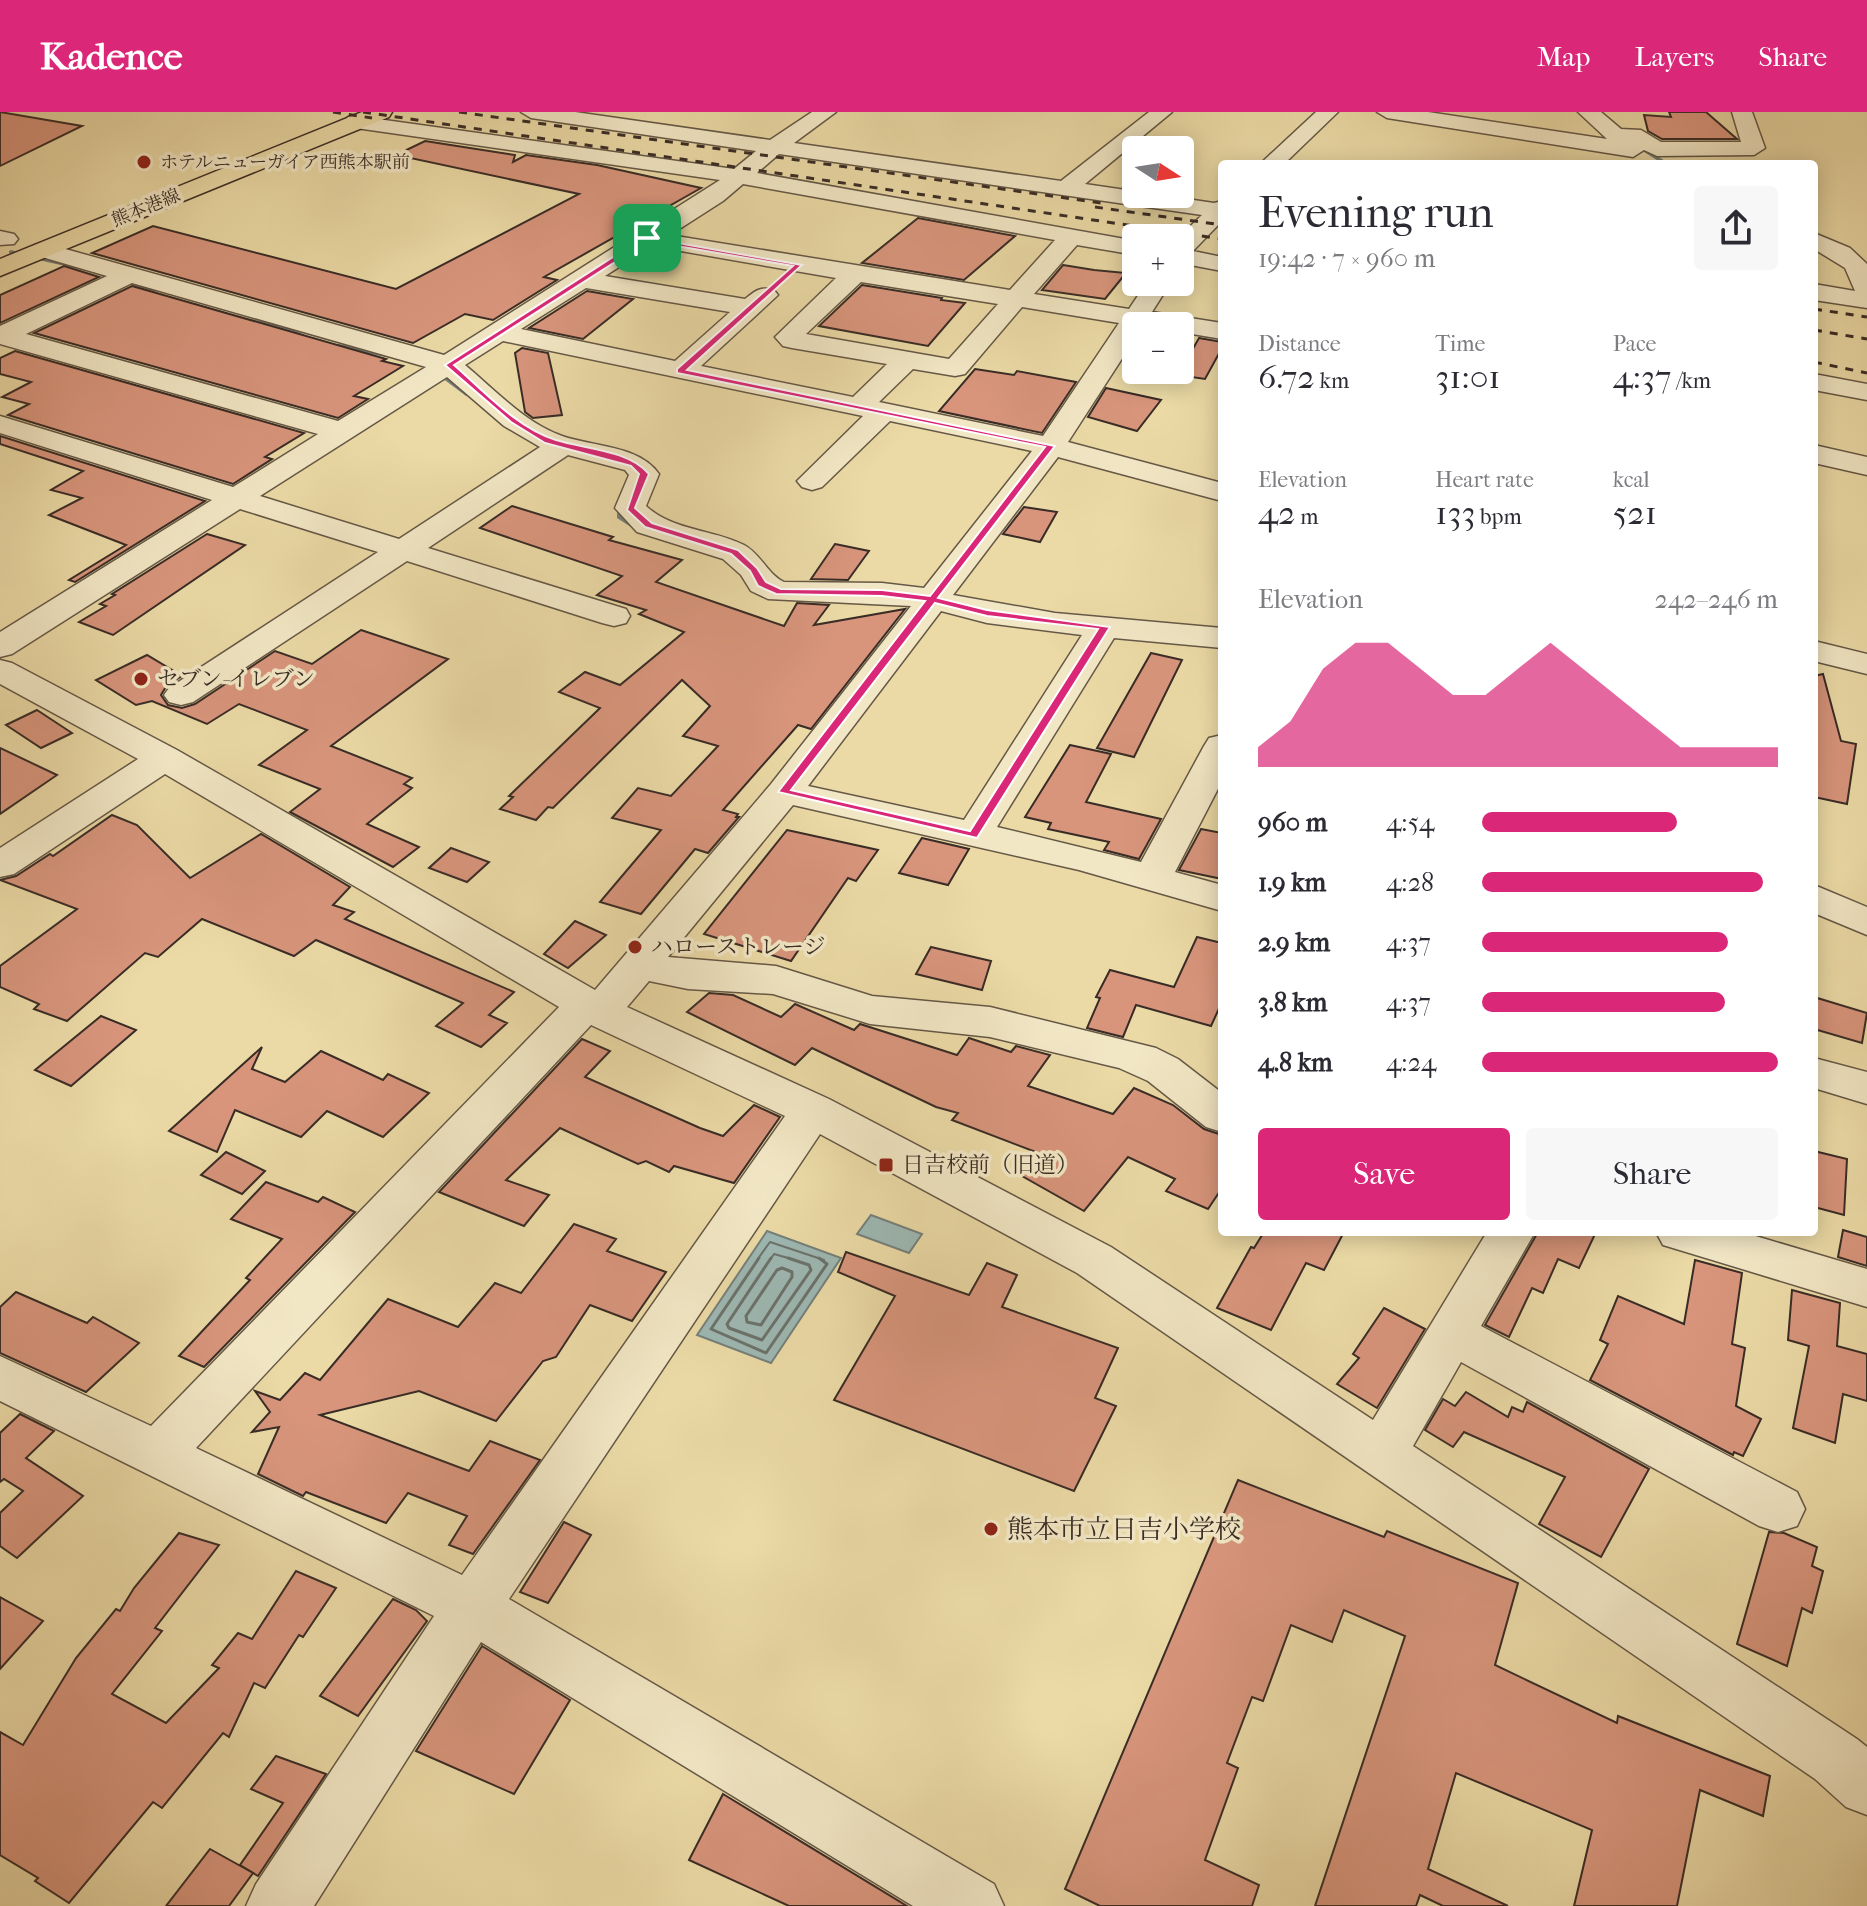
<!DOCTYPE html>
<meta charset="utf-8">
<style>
body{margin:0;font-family:"IM FELL French Canon","Noto Serif JP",serif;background:#f7f7f7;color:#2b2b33;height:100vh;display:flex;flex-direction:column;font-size:30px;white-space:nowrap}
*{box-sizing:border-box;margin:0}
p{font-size:26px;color:#7c7c81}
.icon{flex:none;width:44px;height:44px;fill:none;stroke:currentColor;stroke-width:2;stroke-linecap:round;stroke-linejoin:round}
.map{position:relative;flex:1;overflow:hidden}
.drawer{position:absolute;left:1218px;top:48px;width:600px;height:1076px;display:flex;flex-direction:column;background:#fff;border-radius:8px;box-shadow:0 4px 20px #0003}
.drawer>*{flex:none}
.needle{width:52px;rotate:102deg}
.buttons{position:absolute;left:1122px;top:24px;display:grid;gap:16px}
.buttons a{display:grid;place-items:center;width:72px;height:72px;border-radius:8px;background:#fff;box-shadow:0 4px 20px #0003;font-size:40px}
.pin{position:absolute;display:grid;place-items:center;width:68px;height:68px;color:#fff;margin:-34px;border-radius:16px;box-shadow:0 4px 12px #0006}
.round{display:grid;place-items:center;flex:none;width:84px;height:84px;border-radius:8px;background:#f7f7f7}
.headline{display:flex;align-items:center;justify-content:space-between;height:136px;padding:0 40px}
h1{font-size:44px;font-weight:600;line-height:60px}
.stats{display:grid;grid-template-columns:repeat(3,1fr);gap:12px;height:136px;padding:8px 40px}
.stats div{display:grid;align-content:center}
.stats b{font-size:34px;font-weight:600}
.stats small{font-size:22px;font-weight:400}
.stats p{font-size:22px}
.chart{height:224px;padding:16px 40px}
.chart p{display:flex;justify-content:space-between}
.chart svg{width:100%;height:144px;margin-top:8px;fill:#db2777;opacity:.7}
.primary-button{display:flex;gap:16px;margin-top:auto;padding:16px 40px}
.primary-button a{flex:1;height:92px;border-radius:8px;background:#db2777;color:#fff;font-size:32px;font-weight:600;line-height:92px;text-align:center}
.primary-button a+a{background:#f7f7f7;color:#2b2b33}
ul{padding:0 40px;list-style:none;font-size:26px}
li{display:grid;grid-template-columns:128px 96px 1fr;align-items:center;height:60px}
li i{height:20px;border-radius:10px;background:#db2777}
header{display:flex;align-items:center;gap:48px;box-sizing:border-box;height:112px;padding:0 40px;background:#db2777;color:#fff}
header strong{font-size:38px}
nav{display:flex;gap:44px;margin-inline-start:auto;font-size:28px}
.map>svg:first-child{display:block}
</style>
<header>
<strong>Kadence</strong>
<nav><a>Map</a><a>Layers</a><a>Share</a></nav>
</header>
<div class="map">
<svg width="1867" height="1794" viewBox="0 0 1867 1794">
<rect width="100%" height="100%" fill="#ebdaa6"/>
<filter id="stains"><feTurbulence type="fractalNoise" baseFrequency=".0025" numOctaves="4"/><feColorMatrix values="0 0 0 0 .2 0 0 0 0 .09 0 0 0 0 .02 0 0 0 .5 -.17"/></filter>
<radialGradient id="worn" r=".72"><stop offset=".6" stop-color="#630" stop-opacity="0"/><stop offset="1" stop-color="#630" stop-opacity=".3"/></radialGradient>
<g fill="#9db8b3" stroke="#75807b" stroke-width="2">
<path d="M871,1103L922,1122L909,1141L857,1122Z"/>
<path d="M767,1119L841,1146L771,1251L697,1223Z"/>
</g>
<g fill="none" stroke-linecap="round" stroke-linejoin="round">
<g stroke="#6b726c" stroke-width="2">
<path d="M757,1148L770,1130L824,1148"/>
<path d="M770,1148L774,1142L795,1148"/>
</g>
<g stroke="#6b726c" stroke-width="3">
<path d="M759,1146L711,1217L766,1241L827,1152L819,1146"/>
<path d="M771,1146L727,1212L729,1216L762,1228L811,1158L809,1153L788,1146"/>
<path d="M782,1156L792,1160V1165L761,1213L747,1210L746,1204L777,1158Z"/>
</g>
<g fill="#75807b" fill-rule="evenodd">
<path d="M1633,31H1637L1670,52H1663L1633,33Z"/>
<path d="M11,138C60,151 135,160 174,191L169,192C122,161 62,155 9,141V139Z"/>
<path d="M240,205L282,213L312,226L309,228L278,216L238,208V206Z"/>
<path d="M339,232L391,242L394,244L391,246L337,235L336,234Z"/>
<path d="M434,258H438L470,282V284H466L434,260Z"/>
<path d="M617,387L624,389V403L640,413V417H634L617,406Z"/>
</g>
</g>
<g fill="#d8957c" stroke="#392c26" stroke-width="2">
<path d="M0,0L82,14L0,54Z"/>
<path d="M1669,0H1706L1737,27H1662L1648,19L1644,3L1671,5Z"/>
<path d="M425,29L515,43L513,50L526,43L597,53L701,76L544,165L557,168L493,208L465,202L413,231L92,141L153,114L396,177L579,82L396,43Z"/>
<path d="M918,106L1015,124L964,168L862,151Z"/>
<path d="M1063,153L1094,158L1126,161L1105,187L1042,178Z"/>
<path d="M64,154L99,165L0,211V183Z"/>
<path d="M862,173L942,186L941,188L965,191L928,234L819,214Z"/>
<path d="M132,174L386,247L382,249L403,254L354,284L368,287L338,306L34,221Z"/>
<path d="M587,179L633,187L583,227L529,216Z"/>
<path d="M1199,226L1222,230V236L1205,267L1178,263Z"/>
<path d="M522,236L548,241L562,303L533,306L525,300L515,241Z"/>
<path d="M15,239L304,321L265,345L272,347L233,372L8,303L29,292L2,285L31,270L0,262V246Z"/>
<path d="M975,257L1014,263L1017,259L1076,270L1042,321L939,299Z"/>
<path d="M1106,276L1161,288L1137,319L1088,305Z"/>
<path d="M0,324L205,389L75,470L69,468L126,433L49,403L82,386L51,378L83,359L0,332Z"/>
<path d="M512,394L613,425L609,428L682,448L656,470L784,514L797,491L829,493L814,513L905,497L811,617L798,613L723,698L738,702L736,705H739L708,741L695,737L641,802L600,790L661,718L612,706L638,676L671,684L718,634L683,624L710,594L682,568L553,696L548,695L536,708L500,697L513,685L509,684L600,596L559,580L585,560L620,573L684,520L639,502L646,498L597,483L622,464L480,416Z"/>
<path d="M1024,395L1057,400L1040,430L1003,422Z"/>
<path d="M207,422L245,433L113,523L79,510L106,494L100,492L115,483L112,482Z"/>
<path d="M835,432L869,439L848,468L811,467Z"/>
<path d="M361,518L448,547L331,634L412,666L404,672L412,676L367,712L419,735L393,755L290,700L320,677L259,653L307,618L239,592L207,612L152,589L136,593L96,568L147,543L182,564L167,573L161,583L168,593L182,596L195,592L275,539L312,552Z"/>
<path d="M1151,541L1182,548L1134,645L1097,636Z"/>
<path d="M1823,562L1841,629L1856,632L1847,692L1814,685V564Z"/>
<path d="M37,598L72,621L41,636L6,613Z"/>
<path d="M1070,633L1111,642L1086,690L1161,707L1139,747L1104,738L1109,730L1048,717L1051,711L1025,705Z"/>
<path d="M0,636L57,663L0,702Z"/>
<path d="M112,703L137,713L190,766L261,722L350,775L333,793L354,800L345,807L514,880L489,903L507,911L481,935L436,914L463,891L316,828L294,844L202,807L158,845L145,841L67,909L34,897L39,892L0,875V854L77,797L0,768L16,764L50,742L53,744Z"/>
<path d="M1201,717L1222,721V767L1179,758Z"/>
<path d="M787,718L878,738L856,769L848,766L791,849L704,822Z"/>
<path d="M922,726L969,737L948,773L899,761Z"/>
<path d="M451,736L489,750L467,770L429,756Z"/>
<path d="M575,809L606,823L568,856L544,842Z"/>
<path d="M1197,825L1222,831V890L1211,914L1136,893L1123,925L1087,916L1100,886L1096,885L1110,858L1174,875Z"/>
<path d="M931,835L991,849L982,878L916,862Z"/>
<path d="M709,881L733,883L781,905L795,892L854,918L860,912L957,943L969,926L1011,940L1016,934L1050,943L1028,974L1113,1002L1134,976L1173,993L1204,1017L1222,1023V1076L1208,1097L1166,1079L1175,1067L1128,1045L1084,1099L1022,1064L1041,1042L952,1008L958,1001L936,995L812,936L795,953L687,900Z"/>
<path d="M1814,885L1867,901L1862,931L1814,917Z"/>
<path d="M101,904L136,918L71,974L35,958Z"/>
<path d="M582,927L610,939L585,965L700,1016L723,1024L754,993L780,1005L734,1071L674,1054L669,1060L646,1049L638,1052L560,1016L506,1068L549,1083L524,1114L439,1080Z"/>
<path d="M262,935L252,957L285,970L321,939L383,968L388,962L429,981L383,1025L327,999L301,1025L235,998L217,1040L169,1019Z"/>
<path d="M1814,1039L1847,1047L1844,1103L1814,1095Z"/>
<path d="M226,1040L265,1059L242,1082L201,1063Z"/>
<path d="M266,1070L318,1090L323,1085L355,1100L204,1255L179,1244L250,1168L246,1166L282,1127L231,1107Z"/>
<path d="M574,1112L616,1127L607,1139L666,1160L632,1209L590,1193L556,1245L543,1249L496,1309L419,1279L320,1303L469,1359L490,1329L540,1348L473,1442L449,1433L467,1404L408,1381L386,1411L306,1380L303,1384L258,1362L279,1315L252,1320L270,1300L255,1279L280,1288L305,1261L320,1268L388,1187L458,1215L495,1171L521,1181Z"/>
<path d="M1843,1118L1867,1125V1154L1838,1145Z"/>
<path d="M1264,1120H1344L1324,1158L1306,1151L1271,1218L1217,1196L1251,1135L1254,1136Z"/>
<path d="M1538,1120H1596L1579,1156L1558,1147L1543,1181L1532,1176L1509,1225L1485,1213Z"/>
<path d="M846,1140L969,1183L987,1151L1017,1163L1002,1195L1118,1236L1095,1286L1116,1294L1074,1379L834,1288L895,1184L838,1160Z"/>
<path d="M1695,1148L1742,1161L1732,1232L1745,1236L1736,1294L1761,1307L1743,1344L1734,1340L1733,1343L1590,1268L1608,1232L1600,1228L1618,1184L1684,1212Z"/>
<path d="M1792,1178L1840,1191L1837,1234L1867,1242V1289L1843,1282L1835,1331L1793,1316L1809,1234L1788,1228Z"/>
<path d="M16,1180L87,1211L93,1205L139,1231L86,1280L0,1241V1195Z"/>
<path d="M1384,1196L1425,1217L1377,1296L1337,1272L1359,1246L1353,1242Z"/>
<path d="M1466,1280L1508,1305L1512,1295L1523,1300L1527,1290L1649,1357L1601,1445L1539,1412L1565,1365L1464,1320L1453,1335L1425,1318L1443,1287L1455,1294Z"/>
<path d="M20,1302L54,1319L26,1346L83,1384L17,1446L0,1434V1401L23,1379L4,1367L0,1370V1321Z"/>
<path d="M1238,1368L1384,1425L1387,1419L1518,1471L1495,1553L1617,1611L1618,1604L1770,1664L1763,1704L1700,1678L1677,1794H1574L1592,1718L1456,1661L1428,1757L1508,1794H1443L1420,1783L1416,1794H1315L1405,1524L1344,1498L1332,1530L1291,1513L1263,1589L1252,1585L1227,1651L1238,1656L1205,1748L1259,1773L1252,1794H1100L1065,1777Z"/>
<path d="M564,1410L591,1423L548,1491L520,1480Z"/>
<path d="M1769,1420L1784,1421L1817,1435L1812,1454L1823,1459L1812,1501L1802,1496L1787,1554L1737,1532Z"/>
<path d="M179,1421L219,1433L155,1516L162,1519L112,1582L166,1611L219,1556L212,1553L238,1521L252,1527L296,1459L336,1476L303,1525L299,1523L265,1576L254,1571L229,1625L223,1621L162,1696L153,1690L69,1791L35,1769L38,1766L0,1743V1620L23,1633L76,1546L116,1497L120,1499L134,1476Z"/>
<path d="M0,1485L43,1509L0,1557Z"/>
<path d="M393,1487L416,1498L427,1509L358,1604L320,1584Z"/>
<path d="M482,1534L570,1588L514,1682L416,1639Z"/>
<path d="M276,1644L326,1662L258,1764L240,1753L283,1691L251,1677Z"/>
<path d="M723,1682L907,1794H789L689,1748Z"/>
<path d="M210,1737L253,1761L229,1794H166Z"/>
</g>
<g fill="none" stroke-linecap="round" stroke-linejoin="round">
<g stroke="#665846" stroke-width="3">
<g id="minor">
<path d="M521,0H575L770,28L812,0H836L794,31L1061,69L1149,0H1172L1085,72L1214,91L1222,89V109L1193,139L1222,145V159L1180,151L1178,126L1202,103L779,42L757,61L1136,129V143L1077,133L1034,182L1129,197L1147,170H1171L1152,200L1222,211V227L1180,220V214H1136V225L1068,330L1222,371V389L1058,345L953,483L1055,501L1222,516V536L1114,526L997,715L1141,750L1204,634L1209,626L1222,623V669L1175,760L1222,773V799L1079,758L793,693L668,845L776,854L872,884L990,895L1156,936L1178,947L1222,981V1020L1206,1015L1148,969L1119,956L990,925L870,912L773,882L688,877L649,869L627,895L829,987L1111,1135L1373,1308L1487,1120H1535L1481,1214L1797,1380L1805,1397L1797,1414L1778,1420L1759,1414L1461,1250L1413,1334L1857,1627L1867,1635V1703L1846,1695L1815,1667L1077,1161L820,1022L509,1487L994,1772L1004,1794H913L481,1530L314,1794H246L256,1772L434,1504L0,1289V1244L151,1314L559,895L165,662L14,762L0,765V736L138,647L0,572V548L12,551L177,638L595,878L771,672L911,494L768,487L751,479L741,463L723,447L637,420L615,396L629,363L625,358L568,343L428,436L626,497L630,504L626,511L614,514L602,511L407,449L193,590L181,593L169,590L164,583L169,576L378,440L240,397L12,542L0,545V520L212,388L0,321V304L233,375L318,322L0,232V214L107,164L35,143L32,138L35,133L44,131L444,243L720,68L356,16L348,15L345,10L348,5L356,4L734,57L756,39L531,6ZM743,72L1055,128L1010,178L670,123L723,89ZM652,134L836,166L775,225L783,234L792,236L887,252L853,285L701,254L778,183L774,178C760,174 755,179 745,187L605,164ZM861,170L998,192L949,247L806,222ZM132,171L426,255L338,309L26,222ZM586,176L730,200L675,249L521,217ZM1022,195L1119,211L1043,324L879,290L913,257L955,264L965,262ZM503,229L863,304L797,369L802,375L812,378L822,375L890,309L1032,339L924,476L882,471L784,470C768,463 761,442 744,433C712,417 673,419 646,394L659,362C639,333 593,335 562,324C525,311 494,277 465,253ZM447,265L504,314L540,335L399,427L260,384ZM941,499L987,511L1082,523L964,708L808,674ZM591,913L785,1004L462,1463L196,1336Z"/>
<path d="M1316,0H1338L1284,52H1260Z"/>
<path d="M1377,0H1428L1607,27L1578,0H1601L1621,17L1641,18L1661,30H1741L1732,0H1752L1765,36L1754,43L1657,44L1644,38L1633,45L1387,6Z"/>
<path d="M0,119L14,122L18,127L14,132L0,133Z"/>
<path d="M1814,121L1850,136L1867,152V196L1814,188V172L1855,179L1845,156L1814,137Z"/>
<path d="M1814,262L1867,272V288L1814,278Z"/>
<path d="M1814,333L1867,345V363L1814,351Z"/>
<path d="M1814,529L1867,542V562L1814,549Z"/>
<path d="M1814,773L1867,795V823L1814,801Z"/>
<path d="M1814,946L1867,960V992L1814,976Z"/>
<path d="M1656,1120H1742L1867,1157V1195L1663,1133Z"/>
</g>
</g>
<g stroke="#392c26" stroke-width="3">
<path id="major" d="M362,0H392L389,5L0,164V147Z"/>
</g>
<use href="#minor" fill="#f2e7c5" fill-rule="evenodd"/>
<use href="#major" fill="#ebdaa6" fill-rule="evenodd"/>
<g stroke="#392c26" stroke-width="3" stroke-dasharray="8 8" stroke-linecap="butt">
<path d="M333,0L372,6"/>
<path d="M363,0L1222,127"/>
<path d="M459,0L1108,92"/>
<path d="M1095,95L1222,113"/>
<path d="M1814,197L1867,205"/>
<path d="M1814,218L1867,227"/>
<path d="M1814,250L1867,261"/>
</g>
</g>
<path fill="#db2777" stroke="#fff" stroke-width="2" fill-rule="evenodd" d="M644,125L802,153L687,258L1055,334L938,486L987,498L1110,515L977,726L778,680L925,489L882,484L776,482L758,474L750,459L731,442L645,415L627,398L639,362L631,354L545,331L511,310L445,253ZM648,129L793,154L677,257V261L1045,335L930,484L882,478L781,477L766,470L757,456L738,438L652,411L635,396L649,362C629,338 585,337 556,328C517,316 484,279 454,253ZM935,491L987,504L1098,517L970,719L791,678Z"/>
<g fill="#8f2418" stroke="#f2e7c5" stroke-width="3">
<circle cx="144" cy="50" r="8"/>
<circle cx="141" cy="567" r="8"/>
<circle cx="635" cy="835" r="8"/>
<rect x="878" y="1045" width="16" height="16" rx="4"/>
<circle cx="991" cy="1417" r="8"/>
</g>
<g text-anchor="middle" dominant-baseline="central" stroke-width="7" stroke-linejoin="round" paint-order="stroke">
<g font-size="18" fill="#392c26" stroke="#f2e7c5" text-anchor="start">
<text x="160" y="50">ホテルニューガイア西熊本駅前</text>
</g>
<g font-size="18" fill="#392c26" stroke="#f2e7c5">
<text transform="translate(146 96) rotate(-22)">熊本港線</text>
</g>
<g font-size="22" fill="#392c26" stroke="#f2e7c5" text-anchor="start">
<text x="157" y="567">セブン-イレブン</text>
<text x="651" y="835">ハローストレージ</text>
<text x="902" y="1053">日吉校前（旧道）</text>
</g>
<g font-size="26" fill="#392c26" stroke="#f2e7c5" text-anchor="start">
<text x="1007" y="1417">熊本市立日吉小学校</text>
</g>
</g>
<rect width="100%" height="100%" filter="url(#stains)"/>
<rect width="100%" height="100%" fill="url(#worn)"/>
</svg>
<div class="buttons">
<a><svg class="needle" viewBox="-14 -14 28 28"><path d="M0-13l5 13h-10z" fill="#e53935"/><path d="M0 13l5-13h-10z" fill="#7c7c81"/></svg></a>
<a>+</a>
<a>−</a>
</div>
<div class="pin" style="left:647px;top:126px;background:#1e9e55"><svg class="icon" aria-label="arrive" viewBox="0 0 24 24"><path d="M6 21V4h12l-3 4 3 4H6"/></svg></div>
<section class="drawer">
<div class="headline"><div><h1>Evening run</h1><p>19:42 · 7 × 960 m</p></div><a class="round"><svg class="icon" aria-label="share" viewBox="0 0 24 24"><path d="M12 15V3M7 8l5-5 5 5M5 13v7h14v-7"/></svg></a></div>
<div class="stats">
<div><p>Distance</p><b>6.72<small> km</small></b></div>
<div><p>Time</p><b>31:01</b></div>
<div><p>Pace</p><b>4:37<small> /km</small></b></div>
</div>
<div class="stats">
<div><p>Elevation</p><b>42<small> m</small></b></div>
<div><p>Heart rate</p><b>133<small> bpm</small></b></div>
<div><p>kcal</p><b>521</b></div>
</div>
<div class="chart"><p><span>Elevation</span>242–246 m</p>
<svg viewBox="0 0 160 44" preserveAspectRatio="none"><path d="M0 44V38L10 30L20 14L30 6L40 6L50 14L60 22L70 22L80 14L90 6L100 14L110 22L120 30L130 38L140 38L150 38L160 38V44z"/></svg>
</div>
<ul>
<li><b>960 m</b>4:54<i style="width:66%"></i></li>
<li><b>1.9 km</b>4:28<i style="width:95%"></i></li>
<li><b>2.9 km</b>4:37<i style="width:83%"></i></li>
<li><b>3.8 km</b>4:37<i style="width:82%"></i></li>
<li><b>4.8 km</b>4:24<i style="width:100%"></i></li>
</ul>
<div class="primary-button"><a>Save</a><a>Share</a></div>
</section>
</div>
